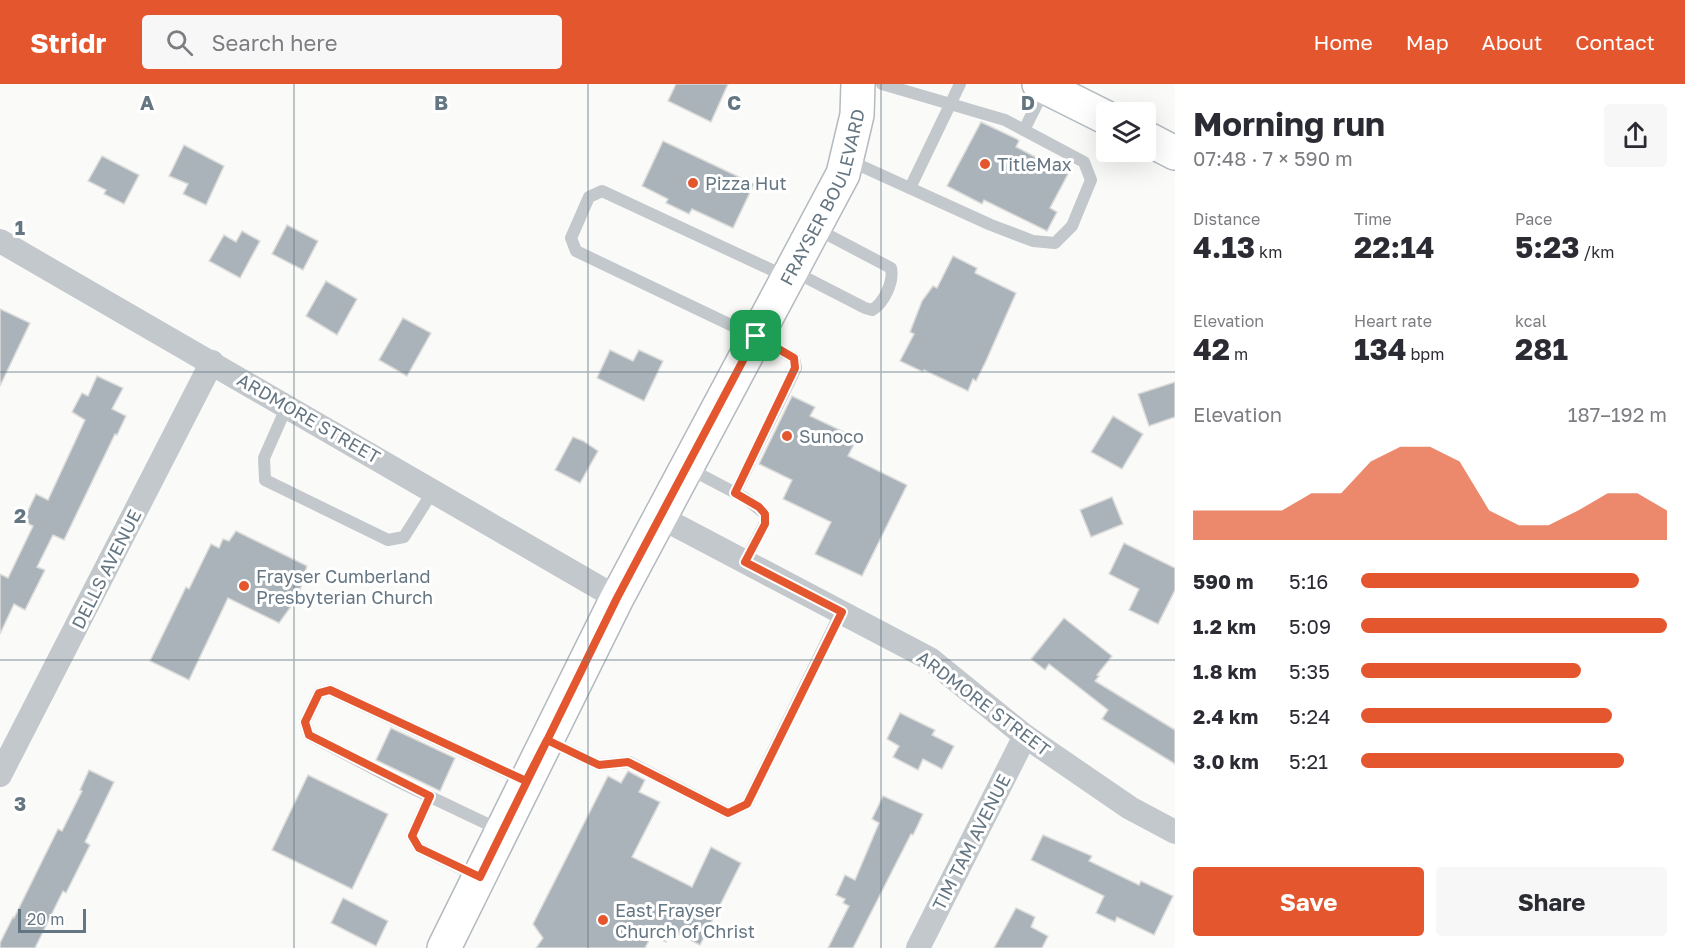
<!DOCTYPE html>
<meta charset="utf-8">
<style>
body{margin:0;font-family:"Golos Text",sans-serif;background:#f7f7f7;color:#2b2b33;height:100vh;display:flex;flex-direction:column;font-size:22px;white-space:nowrap}
*{box-sizing:border-box;margin:0}
p{font-size:20px;color:#7c7c81}
.icon{flex:none;width:33px;height:33px;fill:none;stroke:currentColor;stroke-width:2;stroke-linecap:round;stroke-linejoin:round}
.map{position:relative;flex:1;overflow:hidden}
.side{display:flex;flex-direction:column;background:#fff;width:510px}
.side>*{flex:none}
.controls{position:absolute;left:1096px;top:18px;display:grid;gap:12px}
.controls a{display:grid;place-items:center;width:60px;height:60px;border-radius:6px;background:#fff;box-shadow:0 6px 24px #0002;font-size:30px}
.scale{position:absolute;left:18px;bottom:15px;width:68px;box-sizing:border-box;padding-left:6px;border:3px solid #657683;border-top:0;font-size:16px;line-height:21px;white-space:nowrap;color:#657683;-webkit-text-stroke:4px #fff;paint-order:stroke}
.pin{position:absolute;display:grid;place-items:center;width:51px;height:51px;color:#fff;margin:-26px;border-radius:12px;box-shadow:0 3px 9px #0006}
.round{display:grid;place-items:center;flex:none;width:63px;height:63px;border-radius:6px;background:#f7f7f7}
.summary{display:flex;align-items:center;justify-content:space-between;height:102px;padding:0 18px}
h1{font-size:33px;font-weight:700;line-height:45px}
.metrics{display:grid;grid-template-columns:repeat(3,1fr);gap:9px;height:102px;padding:6px 18px}
.metrics div{display:grid;align-content:center}
.metrics b{font-size:30px;font-weight:700}
.metrics small{font-size:16px;font-weight:400}
.metrics p{font-size:16px}
.chart{height:168px;padding:12px 18px}
.chart p{display:flex;justify-content:space-between}
.chart svg{width:100%;height:108px;margin-top:6px;fill:#e4572e;opacity:.7}
.action{display:flex;gap:12px;margin-top:auto;padding:12px 18px}
.action a{flex:1;height:69px;border-radius:6px;background:#e4572e;color:#fff;font-size:24px;font-weight:700;line-height:69px;text-align:center}
.action a+a{background:#f7f7f7;color:#2b2b33}
ul{padding:0 18px;list-style:none;font-size:20px}
li{display:grid;grid-template-columns:96px 72px 1fr;align-items:center;height:45px}
li i{height:15px;border-radius:8px;background:#e4572e}
header{display:flex;align-items:center;gap:36px;box-sizing:border-box;height:84px;padding:0 30px;background:#e4572e;color:#fff}
header strong{font-size:28px}
nav{display:flex;gap:33px;margin-inline-start:auto;font-size:21px}
.search{width:420px;height:54px;background:#f7f7f7;display:flex;align-items:center;gap:15px;box-sizing:border-box;padding:0 21px;border-radius:6px;color:#7c7c81;font-size:22px}
main{display:flex;flex:1;min-height:0}
.map>svg:first-child{display:block}
</style>
<header>
<strong>Stridr</strong>
<div class="search"><svg class="icon" aria-label="search" viewBox="0 0 24 24"><circle cx="10" cy="10" r="6"/><path d="M15 15l6 6"/></svg>Search here</div>
<nav><a>Home</a><a>Map</a><a>About</a><a>Contact</a></nav>
</header>
<main>
<div class="map">
<svg width="1175" height="864" viewBox="0 0 1175 864">
<rect width="100%" height="100%" fill="#fafaf8"/>
<g fill="#aab3b9" stroke="#dcdcda" stroke-width="1.5">
<path d="M676,0H728L711,38L668,17Z"/>
<path d="M981,38L1017,55L1019,57L1016,63L1068,90L1050,124L1057,128L1047,147L984,116L982,120L947,102Z"/>
<path d="M663,57L754,100L733,144L692,125L689,130L666,119L668,115L642,102Z"/>
<path d="M184,61L224,82L206,121L183,110L188,100L169,92Z"/>
<path d="M102,72L139,91L124,120L104,110L106,106L88,97Z"/>
<path d="M287,141L318,157L303,186L272,170Z"/>
<path d="M242,147L260,157L240,194L209,177L224,151L236,158Z"/>
<path d="M953,172L977,184L975,189L1016,209L986,277L976,297L973,295L968,307L924,286L923,288L900,277L914,250L910,248L922,217L933,202L937,204Z"/>
<path d="M326,197L357,215L337,251L306,232Z"/>
<path d="M0,225L30,239L0,302Z"/>
<path d="M403,234L431,249L407,292L379,276Z"/>
<path d="M610,266L633,277L639,266L663,277L644,317L597,294Z"/>
<path d="M97,292L123,304L112,325L126,332L117,351L115,350L64,456L53,451L37,483L45,486L25,526L14,520L0,550V490L8,494L33,442L23,437L36,410L48,416L85,336L72,328L82,309L88,312Z"/>
<path d="M1175,298V333L1149,342L1138,310Z"/>
<path d="M792,312L815,323L810,332L857,354L848,372L907,401L862,492L815,470L831,438L783,415L792,396L759,380Z"/>
<path d="M1113,332L1143,350L1122,385L1091,368Z"/>
<path d="M573,353L583,357L598,367L580,399L555,386Z"/>
<path d="M1112,413L1123,440L1091,453L1080,426Z"/>
<path d="M236,447L307,482L298,513L279,539L228,514L189,596L150,577L186,503L189,505L211,460L219,464L223,455L229,457Z"/>
<path d="M1124,459L1175,484V506L1158,540L1129,526L1139,505L1109,490Z"/>
<path d="M1064,534L1112,572L1097,591L1099,592L1095,597L1175,646V680L1102,635L1108,626L1049,580L1045,586L1031,575Z"/>
<path d="M900,629L935,646L932,651L954,662L942,685L923,675L918,686L893,673L899,662L887,655Z"/>
<path d="M391,644L455,674L440,707L376,676Z"/>
<path d="M89,686L114,698L85,758L90,761L66,809L63,807L35,864H0V859L13,833L14,834L58,745L62,747L82,707L80,706Z"/>
<path d="M628,687L645,696L639,708L660,718L632,773L692,803L711,763L741,779L700,861L672,847L666,858L652,851L645,864H536L543,854L533,840L608,692L621,699Z"/>
<path d="M308,691L388,730L352,805L272,766Z"/>
<path d="M883,712L923,730L913,751L911,750L853,864H828L849,822L843,819L845,815L836,811L845,791L855,796L879,739L872,735Z"/>
<path d="M1043,751L1092,772L1089,777L1139,801L1141,797L1173,812L1154,851L1117,833L1115,838L1096,829L1104,812L1031,776Z"/>
<path d="M343,814L388,837L376,862L331,839Z"/>
<path d="M1016,824L1035,833L1031,843L1048,852L1042,864H994Z"/>
</g>
<g fill="none" stroke-linecap="round" stroke-linejoin="round">
<g stroke="#b3babf" stroke-width="36">
<g id="secondary">
<path d="M1039,0L1107,34"/>
<path d="M1146,54L1175,69"/>
<path id="s1" d="M444,864L617,514L843,90L857,31L858,0"/>
</g>
</g>
<g stroke="#c3c8cc" stroke-width="12">
<path d="M1024,46L1045,4"/>
<path d="M848,76L991,141L1033,157L1055,159L1072,142L1091,96L1084,78L1005,36L882,0"/>
<path d="M910,104L960,0"/>
<path d="M793,187L865,224L872,226C884,219 894,198 891,184L815,144"/>
<path d="M287,322L264,374L265,396L388,456L404,453L433,407"/>
<path d="M688,384L745,414L765,430V439L745,478"/>
<path d="M735,409L796,284L794,274L756,253L576,167L571,154L589,113L602,107L787,193"/>
<path d="M547,656L599,681L629,678L728,729L747,720L841,528"/>
<path d="M430,712L412,752L419,764L479,793"/>
<path d="M500,746L395,696L309,651L305,638L319,609L330,606L525,697"/>
</g>
<g stroke="#c3c8cc" stroke-width="24">
<path d="M0,157L617,514"/>
<path d="M660,433L930,575L1025,652L1130,724L1175,748"/>
<path d="M0,691L212,278"/>
<path d="M918,864L1025,652"/>
</g>
<use href="#secondary" stroke="#fff" stroke-width="33"/>
</g>
<g fill="none" stroke-linecap="round" stroke-linejoin="round">
<g stroke="#fff" stroke-width="12">
<path id="route" d="M756,252L617,514L480,793L419,764L412,752L430,712L309,651L305,638L319,609L330,606L526,697L547,656L599,681L628,678L728,729L747,720L842,528L745,478L765,440V430L759,423L735,409L795,284L794,274L756,252"/>
</g>
<use href="#route" stroke="#e4572e" stroke-width="8"/>
</g>
<path fill="none" stroke="#657683" stroke-width="1.5" stroke-opacity="0.55" d="M294,0V864M588,0V864M881,0V864M0,288H1175M0,576H1175"/>
<g fill="#e4572e" stroke="#fff" stroke-width="2">
<circle cx="985" cy="80" r="6"/>
<circle cx="693" cy="99" r="6"/>
<circle cx="787" cy="352" r="6"/>
<circle cx="244" cy="502" r="6"/>
<circle cx="603" cy="836" r="6"/>
</g>
<g text-anchor="middle" dominant-baseline="central" stroke-width="6" stroke-linejoin="round" paint-order="stroke">
<g font-size="18" fill="#657683" stroke="#fff" text-anchor="start">
<text x="997" y="80">TitleMax</text>
<text x="705" y="99">Pizza Hut</text>
<text x="799" y="352">Sunoco</text>
<text x="256" y="492">Frayser Cumberland<tspan x="256" dy="21">Presbyterian Church</tspan></text>
<text x="615" y="826">East Frayser<tspan x="615" dy="21">Church of Christ</tspan></text>
</g>
<g font-size="18" fill="#657683" stroke="#fff">
<text stroke="none"><textPath href="#s1" startOffset="842">FRAYSER BOULEVARD</textPath></text>
<text transform="translate(309 334) rotate(30)">ARDMORE STREET</text>
<text transform="translate(106 485) rotate(-63)">DELLS AVENUE</text>
<text transform="translate(984 619) rotate(37)">ARDMORE STREET</text>
<text transform="translate(971 758) rotate(-63)">TIM TAM AVENUE</text>
</g>
</g>
<g font-size="20" text-anchor="middle" font-weight="bold" fill="#657683" stroke="#fff" stroke-width="6" stroke-linejoin="round" paint-order="stroke">
<text x="147" y="26">A</text>
<text x="441" y="26">B</text>
<text x="734" y="26">C</text>
<text x="1028" y="26">D</text>
<text x="20" y="151">1</text>
<text x="20" y="439">2</text>
<text x="20" y="727">3</text>
</g>
</svg>
<div class="controls">
<a><svg class="icon" aria-label="layers" viewBox="0 0 24 24"><path d="M12 4l9 5-9 5-9-5zM3 14l9 5 9-5"/></svg></a>
</div>
<div class="scale">20 m</div>
<div class="pin" style="left:756px;top:252px;background:#1e9e55"><svg class="icon" aria-label="arrive" viewBox="0 0 24 24"><path d="M6 21V4h12l-3 4 3 4H6"/></svg></div>
</div>
<section class="side">
<div class="summary"><div><h1>Morning run</h1><p>07:48 · 7 × 590 m</p></div><a class="round"><svg class="icon" aria-label="share" viewBox="0 0 24 24"><path d="M12 15V3M7 8l5-5 5 5M5 13v7h14v-7"/></svg></a></div>
<div class="metrics">
<div><p>Distance</p><b>4.13<small> km</small></b></div>
<div><p>Time</p><b>22:14</b></div>
<div><p>Pace</p><b>5:23<small> /km</small></b></div>
</div>
<div class="metrics">
<div><p>Elevation</p><b>42<small> m</small></b></div>
<div><p>Heart rate</p><b>134<small> bpm</small></b></div>
<div><p>kcal</p><b>281</b></div>
</div>
<div class="chart"><p><span>Elevation</span>187–192 m</p>
<svg viewBox="0 0 160 44" preserveAspectRatio="none"><path d="M0 44V32L10 32L20 32L30 32L40 25L50 25L60 12L70 6L80 6L90 12L100 32L110 38L120 38L130 32L140 25L150 25L160 32V44z"/></svg>
</div>
<ul>
<li><b>590 m</b>5:16<i style="width:91%"></i></li>
<li><b>1.2 km</b>5:09<i style="width:100%"></i></li>
<li><b>1.8 km</b>5:35<i style="width:72%"></i></li>
<li><b>2.4 km</b>5:24<i style="width:82%"></i></li>
<li><b>3.0 km</b>5:21<i style="width:86%"></i></li>
</ul>
<div class="action"><a>Save</a><a>Share</a></div>
</section>
</main>
